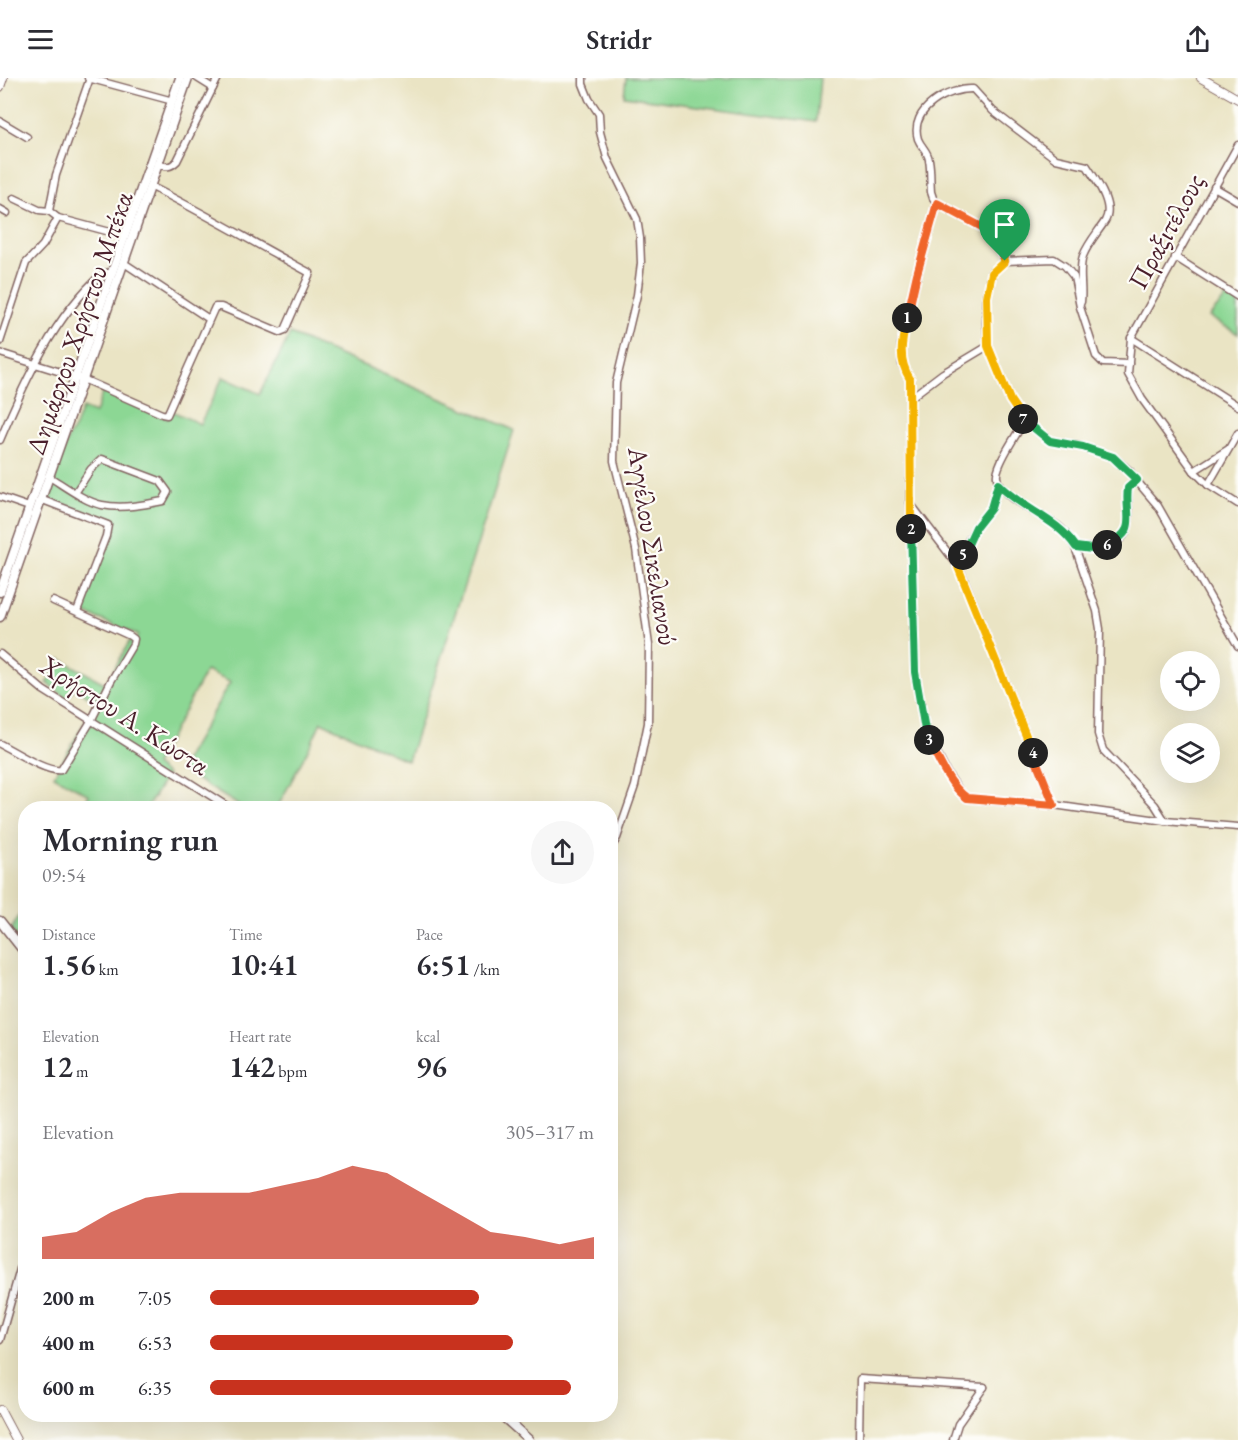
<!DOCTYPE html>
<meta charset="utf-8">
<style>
body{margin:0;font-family:"EB Garamond",serif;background:#f7f7f7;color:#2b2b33;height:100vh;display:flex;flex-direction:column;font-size:22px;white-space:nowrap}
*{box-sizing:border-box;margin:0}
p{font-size:20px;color:#7c7c81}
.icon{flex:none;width:33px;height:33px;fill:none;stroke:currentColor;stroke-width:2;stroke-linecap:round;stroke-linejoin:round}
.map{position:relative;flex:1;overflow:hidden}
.sheet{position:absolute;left:18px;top:723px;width:600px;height:621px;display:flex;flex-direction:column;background:#fff;border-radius:24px;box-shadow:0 6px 24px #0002}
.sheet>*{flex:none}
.buttons{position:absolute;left:1160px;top:573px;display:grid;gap:12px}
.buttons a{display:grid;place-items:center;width:60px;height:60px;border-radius:50%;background:#fff;box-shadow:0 6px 24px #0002;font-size:30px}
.pin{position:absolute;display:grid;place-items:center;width:51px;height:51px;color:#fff;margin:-62px -26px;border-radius:50% 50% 50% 0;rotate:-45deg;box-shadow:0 0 6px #0007}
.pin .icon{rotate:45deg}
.km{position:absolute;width:30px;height:30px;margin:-15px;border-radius:50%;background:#222;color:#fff;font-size:16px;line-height:30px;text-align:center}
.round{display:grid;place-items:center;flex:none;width:63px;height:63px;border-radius:32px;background:#f7f7f7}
.headline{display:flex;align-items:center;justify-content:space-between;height:102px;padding:0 24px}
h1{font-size:33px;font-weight:600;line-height:45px}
.figures{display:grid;grid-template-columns:repeat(3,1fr);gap:9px;height:102px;padding:6px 24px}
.figures div{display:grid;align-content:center}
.figures b{font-size:30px;font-weight:600}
.figures small{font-size:16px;font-weight:400}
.figures p{font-size:16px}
.chart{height:168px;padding:12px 24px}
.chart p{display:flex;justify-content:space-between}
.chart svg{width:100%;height:108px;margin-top:6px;fill:#c8321e;opacity:.7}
ul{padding:0 24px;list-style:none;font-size:20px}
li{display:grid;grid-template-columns:96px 72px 1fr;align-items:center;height:45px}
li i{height:15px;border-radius:8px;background:#c8321e}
header{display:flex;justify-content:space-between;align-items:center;height:78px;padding:0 24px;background:#fff;font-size:27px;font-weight:600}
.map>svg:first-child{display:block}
</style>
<header><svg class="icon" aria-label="menu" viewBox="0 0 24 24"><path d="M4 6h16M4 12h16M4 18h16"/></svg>Stridr<svg class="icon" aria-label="share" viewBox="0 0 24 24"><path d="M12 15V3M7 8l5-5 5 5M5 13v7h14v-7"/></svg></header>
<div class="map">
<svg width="1238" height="1362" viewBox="0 0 1238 1362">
<rect width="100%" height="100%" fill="#fdfcf7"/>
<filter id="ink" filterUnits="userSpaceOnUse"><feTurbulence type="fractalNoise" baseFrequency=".0167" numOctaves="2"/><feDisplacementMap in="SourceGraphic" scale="12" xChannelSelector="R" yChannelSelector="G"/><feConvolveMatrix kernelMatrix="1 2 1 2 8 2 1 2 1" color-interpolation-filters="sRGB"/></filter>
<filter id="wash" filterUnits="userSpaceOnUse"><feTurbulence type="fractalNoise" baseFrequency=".008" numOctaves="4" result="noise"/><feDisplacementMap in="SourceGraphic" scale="24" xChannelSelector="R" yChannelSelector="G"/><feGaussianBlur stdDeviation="1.35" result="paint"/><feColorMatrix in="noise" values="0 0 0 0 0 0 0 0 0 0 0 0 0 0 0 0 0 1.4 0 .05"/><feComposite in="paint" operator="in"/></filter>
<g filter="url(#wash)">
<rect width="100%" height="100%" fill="#eae4c4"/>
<g fill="#8cd794" stroke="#6b7b60" stroke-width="1.5">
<path d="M626,0H820L816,44L624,18Z"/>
<path d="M1228,217L1238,224V256L1209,239Z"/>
<path d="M290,256L514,352L408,683L321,644L311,666L277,730H243L180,691L230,604L206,593L155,687L167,697L147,730H82L89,717L54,698L97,623L75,610L67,620L47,605L60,581L106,606L130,562H136L138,557L82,534L112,445L47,420L68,360L75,349L82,330L95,335L103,313L168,341L172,333L200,346L223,299L260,316Z"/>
<path d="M25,827V871L11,852Z"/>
</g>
</g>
<g filter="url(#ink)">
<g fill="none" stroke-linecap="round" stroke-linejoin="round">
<g stroke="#826461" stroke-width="9">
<g id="minor">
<path d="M88,0L173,23"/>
<path d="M197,0L213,10L218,0"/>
<path d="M583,0V6L589,21L599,36L600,54L607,80L637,141L640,160L641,185L637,217L616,305L614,383L636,471L649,567L648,645L635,708L617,760L610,771"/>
<path d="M0,43L27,59"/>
<path d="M1238,67L1131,260L1128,296L1142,321L1194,393L1208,407L1238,426"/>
<path d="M157,86C167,89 170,90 177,83L213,10"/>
<path d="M1214,109L1238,123"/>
<path d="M14,120L39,132L49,133"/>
<path d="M937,125L933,120L931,114C930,103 931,92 929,82C928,73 921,69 918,61C909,31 948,10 973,11L993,33L1056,81L1087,88C1095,101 1115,127 1105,143C1098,154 1088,165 1083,178C1078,193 1083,209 1081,224"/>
<path d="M0,131L7,135"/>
<path d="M58,140L125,158"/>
<path d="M1175,179L1238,219"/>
<path d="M124,185L209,241"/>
<path d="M1131,260L1238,328"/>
<path d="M0,264L26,185L43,167L58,140L49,133L56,97L90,0"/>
<path d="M988,268L943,295L910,320V301L902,286L901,266L917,197L937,125L993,155L1005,183"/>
<path d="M0,275L83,301L162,336L167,337L215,229H221L280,254L285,252L310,195C256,166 204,135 150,108"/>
<path d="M1129,286L1103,285L1096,278L1080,229L1074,199L1065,188L1054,181L1005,183L992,195L987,219L986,245L988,268L1010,322L1024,343L1050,363L1083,369L1113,379L1130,393L1136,402"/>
<path d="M910,320V425L915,594L925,652L947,695L962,716L967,720L985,722L1054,727L1165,743L1238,749"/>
<path d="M1024,343C1017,357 999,381 997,396C994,418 1043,437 1058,448C1066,454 1070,461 1075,469C1092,471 1124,470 1128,448C1131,436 1127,423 1128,410L1136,402L1158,428L1238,568"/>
<path d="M0,362C25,303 54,238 103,195H112"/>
<path d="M1194,393L1227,372"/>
<path d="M48,398C63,407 85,424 102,427C122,431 143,427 163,423L168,414L160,403L102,381L91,391L75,415"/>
<path d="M1208,407L1238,355"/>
<path d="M0,419L29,429"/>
<path d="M40,421L108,447L106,458L77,533"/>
<path d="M910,425L959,489L1054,727"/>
<path d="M1075,469L1097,533L1100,551L1098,656L1103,672L1155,727L1165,743"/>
<path d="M959,489L967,465L976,449L991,430L998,406"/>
<path d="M0,576L43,612L230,730"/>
<path d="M0,666C14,673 47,695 61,692L91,643L111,603L133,566L134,561L130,558L53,523"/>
<path d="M0,1262L26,1170"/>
<path d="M859,1362L860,1301L984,1309"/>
<path d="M953,1362L958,1346L984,1309"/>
</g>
</g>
<g stroke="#826461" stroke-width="10">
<g id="tertiary">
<path d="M1201,0L1238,21"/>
<path d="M0,9L3,0"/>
<path d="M0,1332L16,1362"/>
</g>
</g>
<g stroke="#826461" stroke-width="11">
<g id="secondary">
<path d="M0,514L180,0"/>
<path d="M0,539L188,0"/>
<path d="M0,843L26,876"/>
<path d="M500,1336L529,1362"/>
</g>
</g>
<use href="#minor" stroke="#fff" stroke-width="6"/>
<use href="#tertiary" stroke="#fff" stroke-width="8"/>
<use href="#secondary" stroke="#fff" stroke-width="8"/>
</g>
</g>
<g fill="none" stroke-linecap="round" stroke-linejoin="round" filter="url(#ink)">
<g stroke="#fff" stroke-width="12">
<path id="split-1" d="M907,240L917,196L937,125L993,155L1005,183"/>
</g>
<g stroke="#fff" stroke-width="12">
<path id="split-2" d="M907,240C902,262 897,281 910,301L911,451"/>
</g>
<g stroke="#fff" stroke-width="12">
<path id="split-3" d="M911,451L915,594L925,652L929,662"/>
</g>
<g stroke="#fff" stroke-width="12">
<path id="split-4" d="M929,662C938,681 949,707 967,720L1054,727L1033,675"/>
</g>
<g stroke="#fff" stroke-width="12">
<path id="split-5" d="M963,477L958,489L1033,675"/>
</g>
<g stroke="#fff" stroke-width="12">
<path id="split-6" d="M963,477L976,449L991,430L998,406C1021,431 1057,440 1076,469L1092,471L1107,467"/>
</g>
<g stroke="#fff" stroke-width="12">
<path id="split-7" d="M1023,341L1050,363L1083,369L1113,379L1137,402L1128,410C1124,437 1140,453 1107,467"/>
</g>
<g stroke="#fff" stroke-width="12">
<path id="split-8" d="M1005,183L992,195L987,219L988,268L1010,322L1023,341"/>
</g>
<use href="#split-1" stroke="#f0652b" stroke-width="8"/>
<use href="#split-2" stroke="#f5b400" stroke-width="8"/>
<use href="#split-3" stroke="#22a559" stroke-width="8"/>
<use href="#split-4" stroke="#f0652b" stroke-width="8"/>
<use href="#split-5" stroke="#f5b400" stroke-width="8"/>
<use href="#split-6" stroke="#22a559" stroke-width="8"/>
<use href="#split-7" stroke="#22a559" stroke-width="8"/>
<use href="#split-8" stroke="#f5b400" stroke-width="8"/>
</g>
<g text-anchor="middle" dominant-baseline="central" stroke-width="4.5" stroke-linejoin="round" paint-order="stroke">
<g font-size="27" fill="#4a1f2b" stroke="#fdfcf7">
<text transform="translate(1166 153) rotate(-61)">Πραξιτέλους</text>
<text transform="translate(79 245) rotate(-71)">Δημάρχου Χρήστου Μπέκα</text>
<text transform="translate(653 468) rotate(81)">Αγγέλου Σικελιανού</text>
<text transform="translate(125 637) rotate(33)">Χρήστου Α. Κώστα</text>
</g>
</g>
</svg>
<div class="buttons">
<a><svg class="icon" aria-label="locate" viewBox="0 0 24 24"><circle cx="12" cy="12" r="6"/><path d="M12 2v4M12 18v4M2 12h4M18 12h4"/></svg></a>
<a><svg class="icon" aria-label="layers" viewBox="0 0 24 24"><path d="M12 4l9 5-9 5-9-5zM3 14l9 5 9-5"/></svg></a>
</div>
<div class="pin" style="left:1005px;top:183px;background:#1e9e55"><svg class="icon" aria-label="arrive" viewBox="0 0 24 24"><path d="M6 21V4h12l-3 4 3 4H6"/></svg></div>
<b class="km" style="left:907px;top:240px">1</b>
<b class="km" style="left:911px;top:451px">2</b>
<b class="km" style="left:929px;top:662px">3</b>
<b class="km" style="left:1033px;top:675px">4</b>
<b class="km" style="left:963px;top:477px">5</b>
<b class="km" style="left:1107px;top:467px">6</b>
<b class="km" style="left:1023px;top:341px">7</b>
<section class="sheet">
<div class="headline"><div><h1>Morning run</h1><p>09:54</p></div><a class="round"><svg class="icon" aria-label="share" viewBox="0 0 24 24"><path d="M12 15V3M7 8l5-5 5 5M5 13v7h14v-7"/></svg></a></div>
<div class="figures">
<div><p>Distance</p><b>1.56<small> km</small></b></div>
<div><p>Time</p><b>10:41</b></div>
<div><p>Pace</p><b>6:51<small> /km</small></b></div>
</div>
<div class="figures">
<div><p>Elevation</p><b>12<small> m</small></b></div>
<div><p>Heart rate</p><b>142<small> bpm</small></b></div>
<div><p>kcal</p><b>96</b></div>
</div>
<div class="chart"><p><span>Elevation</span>305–317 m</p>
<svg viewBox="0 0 160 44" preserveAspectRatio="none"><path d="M0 44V35L10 33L20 25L30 19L40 17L50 17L60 17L70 14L80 11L90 6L100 9L110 17L120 25L130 33L140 35L150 38L160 35V44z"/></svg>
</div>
<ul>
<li><b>200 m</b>7:05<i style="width:70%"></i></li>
<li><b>400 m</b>6:53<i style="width:79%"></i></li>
<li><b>600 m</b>6:35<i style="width:94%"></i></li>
</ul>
</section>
</div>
